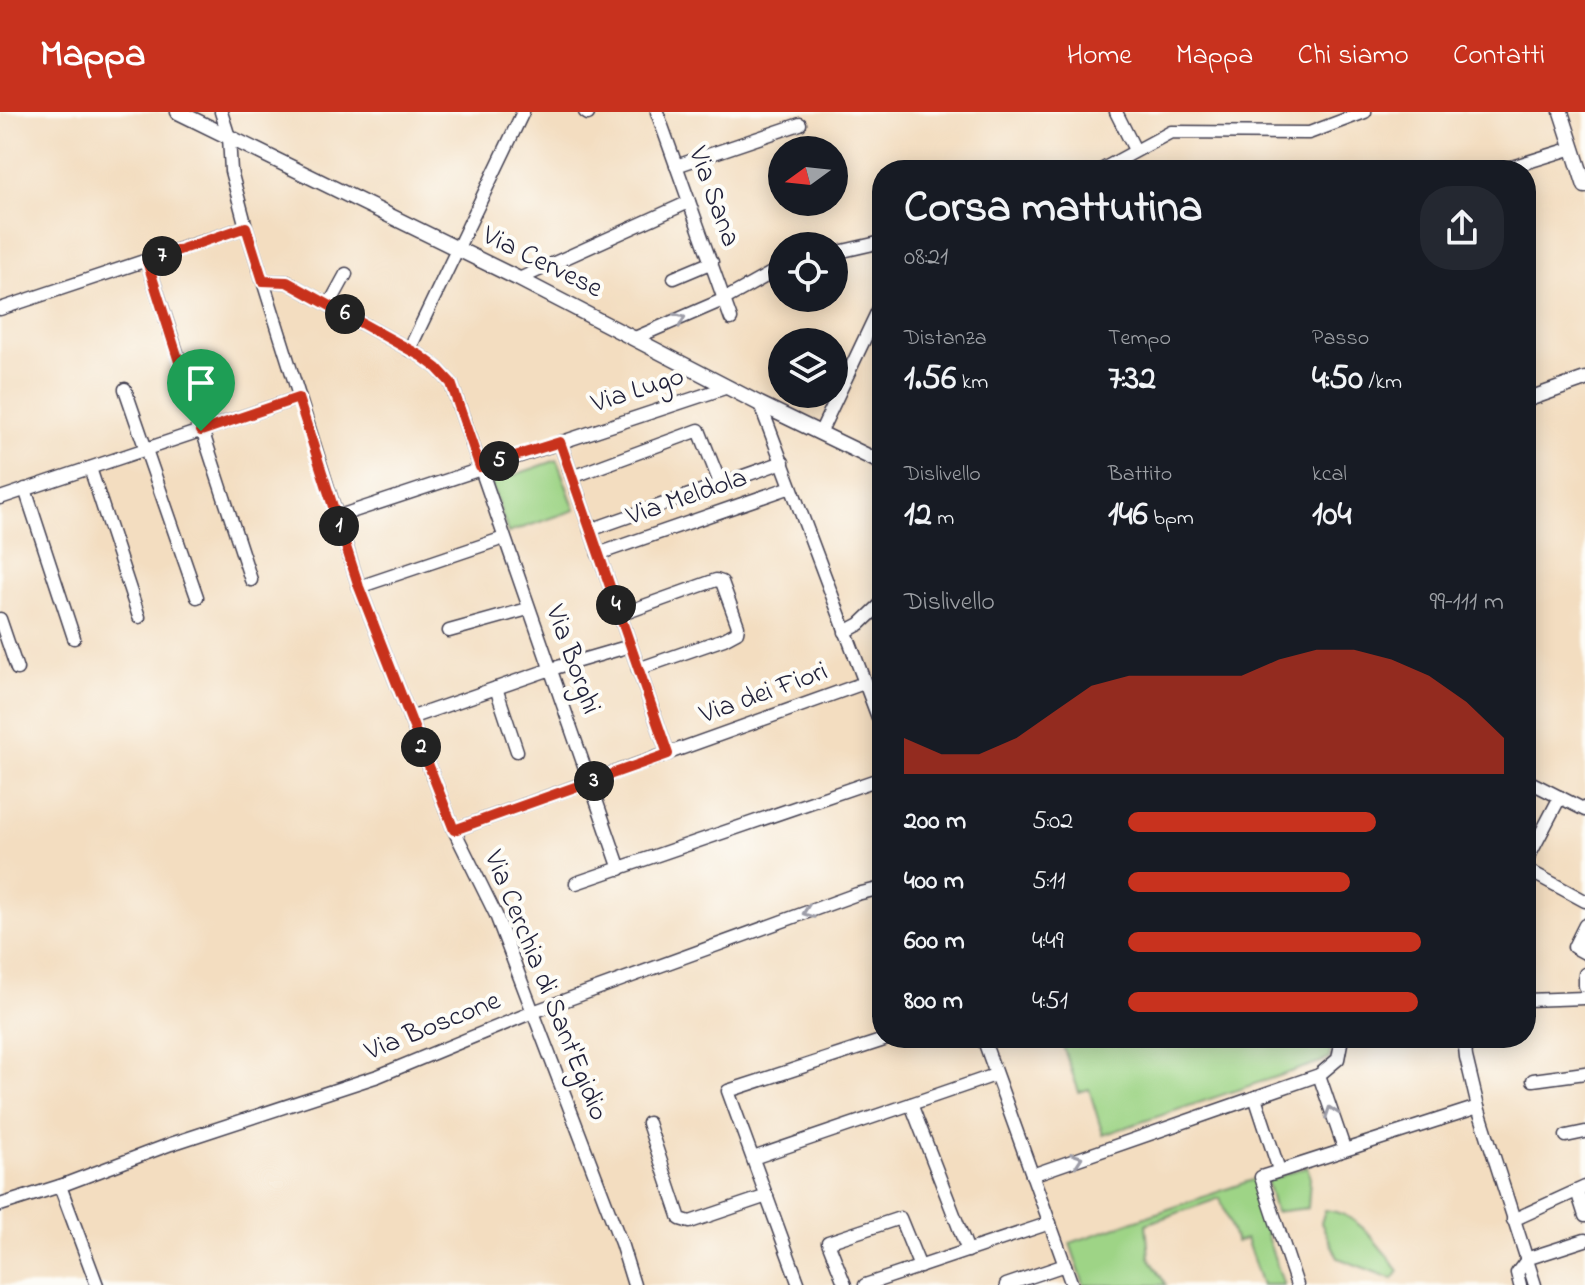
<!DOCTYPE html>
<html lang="it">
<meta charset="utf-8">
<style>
body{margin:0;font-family:"Indie Flower",sans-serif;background:#242831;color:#f1f3f6;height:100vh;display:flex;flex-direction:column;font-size:30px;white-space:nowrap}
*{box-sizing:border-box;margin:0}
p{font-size:26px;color:#9ea1a6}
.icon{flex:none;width:44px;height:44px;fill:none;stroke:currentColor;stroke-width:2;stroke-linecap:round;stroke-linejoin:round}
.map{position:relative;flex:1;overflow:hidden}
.panel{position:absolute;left:872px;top:48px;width:664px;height:888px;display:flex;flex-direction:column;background:#171b24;border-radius:32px;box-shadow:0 4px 20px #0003}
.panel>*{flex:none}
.needle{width:52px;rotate:255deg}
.fabs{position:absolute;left:768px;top:24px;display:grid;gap:16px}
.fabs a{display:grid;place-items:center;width:80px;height:80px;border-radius:50%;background:#171b24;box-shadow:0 4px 20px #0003;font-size:40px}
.pin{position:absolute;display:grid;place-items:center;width:68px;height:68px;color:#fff;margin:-82px -34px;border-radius:50% 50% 50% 0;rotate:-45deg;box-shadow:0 0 8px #0007}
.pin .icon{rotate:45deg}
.km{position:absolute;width:40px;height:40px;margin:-20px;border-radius:50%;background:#222;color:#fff;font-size:22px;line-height:40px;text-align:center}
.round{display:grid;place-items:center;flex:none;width:84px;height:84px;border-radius:32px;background:#242831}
.headline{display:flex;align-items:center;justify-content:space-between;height:136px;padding:0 32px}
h1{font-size:44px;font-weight:700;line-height:60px}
.figures{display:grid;grid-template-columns:repeat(3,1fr);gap:12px;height:136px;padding:8px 32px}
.figures div{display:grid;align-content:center}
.figures b{font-size:34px;font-weight:700}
.figures small{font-size:22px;font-weight:400}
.figures p{font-size:22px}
.chart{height:224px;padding:16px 32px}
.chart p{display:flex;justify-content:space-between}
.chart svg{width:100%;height:144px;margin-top:8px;fill:#c8321e;opacity:.7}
ul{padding:0 32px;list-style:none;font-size:26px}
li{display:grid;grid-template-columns:128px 96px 1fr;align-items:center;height:60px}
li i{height:20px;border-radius:10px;background:#c8321e}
header{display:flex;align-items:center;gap:48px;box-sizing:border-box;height:112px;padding:0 40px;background:#c8321e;color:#fff}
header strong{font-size:38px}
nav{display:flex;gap:44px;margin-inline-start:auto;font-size:28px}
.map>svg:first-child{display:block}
</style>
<header>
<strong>Mappa</strong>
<nav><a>Home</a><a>Mappa</a><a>Chi siamo</a><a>Contatti</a></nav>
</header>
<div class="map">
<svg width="1585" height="1173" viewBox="0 0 1585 1173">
<rect width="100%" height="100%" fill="#fdfcf7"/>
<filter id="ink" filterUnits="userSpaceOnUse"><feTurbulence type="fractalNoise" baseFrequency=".0125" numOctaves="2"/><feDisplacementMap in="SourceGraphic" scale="16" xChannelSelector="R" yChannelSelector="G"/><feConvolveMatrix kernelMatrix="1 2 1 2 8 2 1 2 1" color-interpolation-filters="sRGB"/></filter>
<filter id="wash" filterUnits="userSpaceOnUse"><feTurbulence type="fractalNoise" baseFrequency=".006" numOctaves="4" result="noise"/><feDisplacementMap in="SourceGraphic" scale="32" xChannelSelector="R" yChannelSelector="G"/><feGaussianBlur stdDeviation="1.8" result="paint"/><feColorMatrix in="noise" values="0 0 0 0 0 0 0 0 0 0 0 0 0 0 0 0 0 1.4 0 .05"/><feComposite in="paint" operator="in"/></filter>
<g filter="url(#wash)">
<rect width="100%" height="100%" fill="#f3ddc0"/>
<g fill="#9ed486" stroke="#607b60" stroke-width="2">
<path d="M557,348L575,398L508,421L491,371Z"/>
<path d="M1060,926H1332L1329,947L1103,1023L1089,977L1079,980Z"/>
<path d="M1307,1054L1310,1066L1308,1096L1275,1100L1267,1069Z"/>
<path d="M1255,1067L1273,1119L1266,1122L1284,1173H1262L1246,1127L1236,1130L1220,1086L1146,1112L1149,1145L1166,1173H1084L1070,1131Z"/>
<path d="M1325,1098C1359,1100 1379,1135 1399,1159L1393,1167L1338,1146L1321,1111Z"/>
</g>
</g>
<g filter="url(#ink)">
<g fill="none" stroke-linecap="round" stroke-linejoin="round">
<g stroke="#413e4f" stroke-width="15">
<g id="minor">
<path d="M221,0L229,25L231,59L246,115L359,475L454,718L496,803L621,1131L634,1173"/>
<path d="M585,0L588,2"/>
<path d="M657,0L731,207"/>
<path d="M1116,0L1135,38"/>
<path d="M676,54L800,12"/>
<path d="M1101,58L1171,20L1309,21L1365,0"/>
<path d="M1502,58L1573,36"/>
<path d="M834,141L882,130"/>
<path d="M147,149L251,468"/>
<path d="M674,166L712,150"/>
<path d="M519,167L689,90"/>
<path d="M263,169L287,170L421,244L437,256L451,271L620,757"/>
<path d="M329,193L346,162"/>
<path d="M0,197L246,115"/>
<path d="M635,226L725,187L782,155"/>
<path d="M409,238L523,0"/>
<path d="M125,277L197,485"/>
<path d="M760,292L882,616"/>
<path d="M820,321L882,190"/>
<path d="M560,330L668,642"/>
<path d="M90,356L139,505"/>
<path d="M572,365L699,318L720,371"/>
<path d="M25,377L74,526"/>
<path d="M0,386L298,286"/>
<path d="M336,405L728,275"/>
<path d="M590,418L783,350"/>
<path d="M598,442L791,375"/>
<path d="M359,475L504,426"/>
<path d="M619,503L716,468L722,470L738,514L737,520L724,527L638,557"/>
<path d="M0,507L17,557"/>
<path d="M449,519L528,497"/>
<path d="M845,520L860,512L882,491"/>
<path d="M496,576L517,639"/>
<path d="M410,606L551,557L630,534"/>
<path d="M1526,668L1585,698"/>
<path d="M454,718L864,571"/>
<path d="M1526,750L1560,685"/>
<path d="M1526,757L1585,789"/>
<path d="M576,771L882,666"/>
<path d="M1585,813L1574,835L1585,841"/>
<path d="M1585,862V874"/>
<path d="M1526,888L1585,886"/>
<path d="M983,926L1072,1173"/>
<path d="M1464,926L1466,945L1478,995L1535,1173"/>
<path d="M1319,963L1344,1036"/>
<path d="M1533,968L1585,961"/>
<path d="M1255,985L1279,1058"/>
<path d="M648,1011L680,1107L690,1110L767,1084"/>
<path d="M1566,1024L1585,1020"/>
<path d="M753,1046L911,992"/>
<path d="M1032,1063L1319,963L1338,947L1342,926"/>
<path d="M60,1074L97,1173"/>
<path d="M1577,1079L1585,1104"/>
<path d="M0,1093L60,1074L171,1032L378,964L533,900L857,782L882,776"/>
<path d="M1513,1108L1585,1075"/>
<path d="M968,1139L911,992L995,963"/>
<path d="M1526,1147L1585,1128"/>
<path d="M799,1173L728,979L890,926"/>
<path d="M845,1173L828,1130L900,1106L920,1155"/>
<path d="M865,1173L1050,1111"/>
<path d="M1006,1173L1065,1153"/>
<path d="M1297,1173L1261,1065L1478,995"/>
<path d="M1520,1173L1517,1161L1526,1149"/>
</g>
</g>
<g stroke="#413e4f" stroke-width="17">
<g id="major">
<path d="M178,0L519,167L760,292L882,351"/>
<path d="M1561,0L1585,74"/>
<path d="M1526,288L1585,267"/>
</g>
</g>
<use href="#minor" stroke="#fff" stroke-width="12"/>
<use href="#major" stroke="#fff" stroke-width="14"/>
</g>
<defs><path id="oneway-chevron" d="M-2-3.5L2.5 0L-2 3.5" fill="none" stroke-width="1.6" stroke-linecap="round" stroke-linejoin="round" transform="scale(2)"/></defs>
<g stroke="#9c9ca7">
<use href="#oneway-chevron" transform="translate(680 207) rotate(-23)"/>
<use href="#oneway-chevron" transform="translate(808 800) rotate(160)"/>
<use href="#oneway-chevron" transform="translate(1331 1000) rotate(-109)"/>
<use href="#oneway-chevron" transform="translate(1077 1047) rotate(-19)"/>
</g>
</g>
<g fill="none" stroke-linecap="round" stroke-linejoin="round" filter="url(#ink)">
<g stroke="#fff" stroke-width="16">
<path id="route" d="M246,115L263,169L287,170L421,244L437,256L451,271L480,355L560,330L668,642L454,718L359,475L298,286L201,319L147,149Z"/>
</g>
<use href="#route" stroke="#c8321e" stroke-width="10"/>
</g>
<g text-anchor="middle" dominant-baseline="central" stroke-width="8" stroke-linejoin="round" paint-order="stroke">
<g font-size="28" fill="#22223b" stroke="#fdfcf7">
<text transform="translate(713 85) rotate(70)">Via Sana</text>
<text transform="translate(542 151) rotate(26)">Via Cervese</text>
<text transform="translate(638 279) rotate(-18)">Via Lugo</text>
<text transform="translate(687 386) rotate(-19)">Via Meldola</text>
<text transform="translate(572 548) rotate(70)">Via Borghi</text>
<text transform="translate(764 582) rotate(-20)">Via dei Fiori</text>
<text transform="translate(545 874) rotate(68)">Via Cerchia di Sant'Egidio</text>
<text transform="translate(433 915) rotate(-22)">Via Boscone</text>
</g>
</g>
</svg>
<div class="fabs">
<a><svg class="needle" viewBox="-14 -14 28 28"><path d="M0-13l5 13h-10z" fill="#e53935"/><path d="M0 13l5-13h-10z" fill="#9ea1a6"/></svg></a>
<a><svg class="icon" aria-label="locate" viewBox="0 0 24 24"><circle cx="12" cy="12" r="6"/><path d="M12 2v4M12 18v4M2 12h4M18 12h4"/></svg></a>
<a><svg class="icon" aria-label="layers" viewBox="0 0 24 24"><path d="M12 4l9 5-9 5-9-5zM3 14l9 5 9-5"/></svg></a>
</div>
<div class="pin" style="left:201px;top:319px;background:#1e9e55"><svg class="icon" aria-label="arrive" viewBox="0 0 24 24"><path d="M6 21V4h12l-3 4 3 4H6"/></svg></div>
<b class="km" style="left:339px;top:414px">1</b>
<b class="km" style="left:421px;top:635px">2</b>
<b class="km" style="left:594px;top:669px">3</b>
<b class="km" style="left:616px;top:493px">4</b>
<b class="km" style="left:499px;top:349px">5</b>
<b class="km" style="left:345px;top:202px">6</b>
<b class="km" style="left:162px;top:144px">7</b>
<section class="panel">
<div class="headline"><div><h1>Corsa mattutina</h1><p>08:21</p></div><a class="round"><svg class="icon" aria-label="share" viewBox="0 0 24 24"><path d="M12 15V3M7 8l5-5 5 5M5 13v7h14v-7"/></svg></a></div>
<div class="figures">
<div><p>Distanza</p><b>1.56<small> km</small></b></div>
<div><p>Tempo</p><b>7:32</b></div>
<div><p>Passo</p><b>4:50<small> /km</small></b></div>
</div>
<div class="figures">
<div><p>Dislivello</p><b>12<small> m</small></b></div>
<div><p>Battito</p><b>146<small> bpm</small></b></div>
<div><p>kcal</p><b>104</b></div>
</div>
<div class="chart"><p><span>Dislivello</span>99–111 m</p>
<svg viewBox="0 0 160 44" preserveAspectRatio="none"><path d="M0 44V33L10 38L20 38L30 33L40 25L50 17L60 14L70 14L80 14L90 14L100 9L110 6L120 6L130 9L140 14L150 22L160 33V44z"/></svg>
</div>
<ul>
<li><b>200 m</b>5:02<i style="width:66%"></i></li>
<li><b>400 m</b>5:11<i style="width:59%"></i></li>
<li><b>600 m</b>4:49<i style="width:78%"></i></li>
<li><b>800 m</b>4:51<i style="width:77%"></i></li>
</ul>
</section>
</div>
